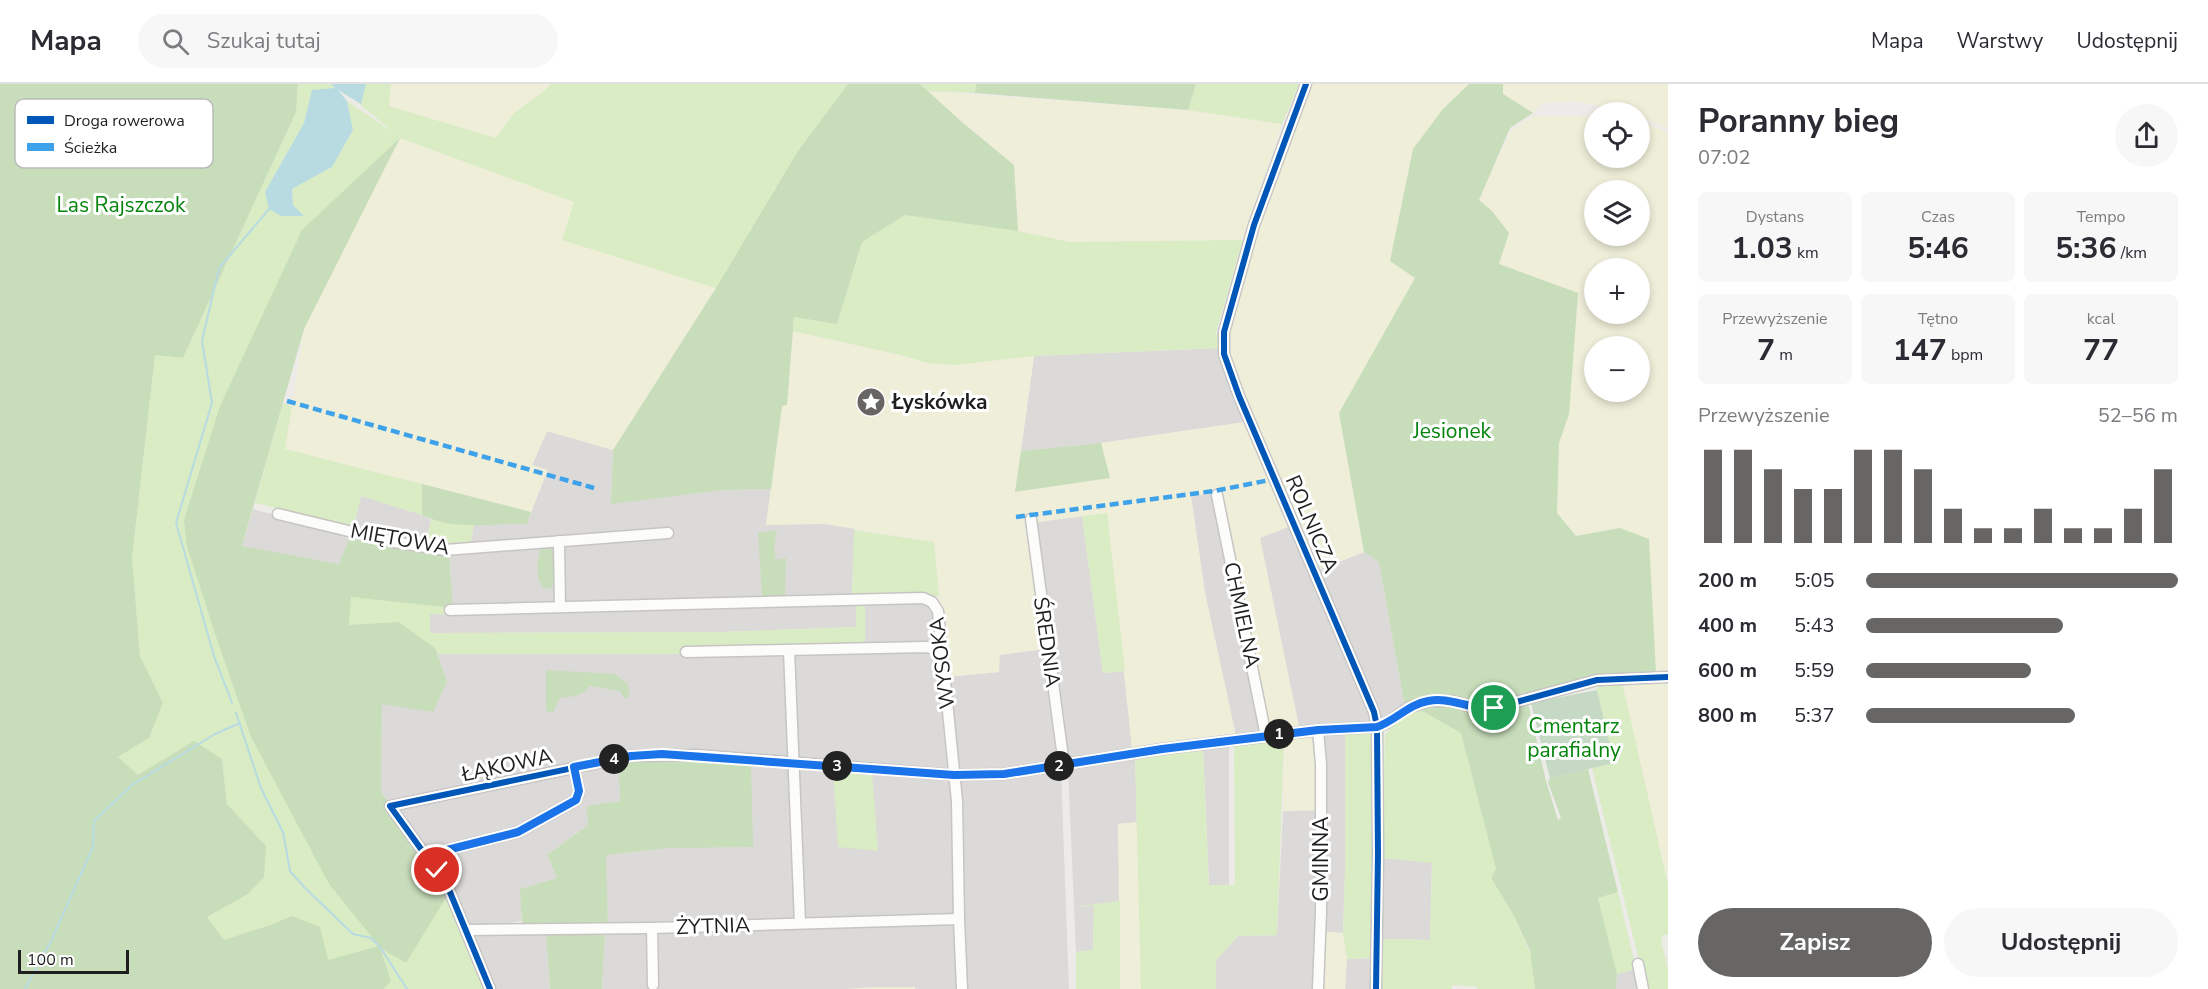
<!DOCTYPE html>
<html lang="pl">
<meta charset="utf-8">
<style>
body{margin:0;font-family:"Nunito Sans",sans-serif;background:#f7f7f7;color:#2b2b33;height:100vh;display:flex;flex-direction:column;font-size:22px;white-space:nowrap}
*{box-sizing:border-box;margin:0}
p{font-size:20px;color:#7c7c81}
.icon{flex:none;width:33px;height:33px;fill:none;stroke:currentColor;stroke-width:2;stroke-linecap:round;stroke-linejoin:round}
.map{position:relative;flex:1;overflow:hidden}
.sheet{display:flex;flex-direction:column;background:#fff;width:540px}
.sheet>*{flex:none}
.controls{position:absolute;left:1584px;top:18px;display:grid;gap:12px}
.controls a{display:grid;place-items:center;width:66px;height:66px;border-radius:50%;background:#fff;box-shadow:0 3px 9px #0003;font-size:30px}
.scale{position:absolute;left:18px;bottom:15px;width:111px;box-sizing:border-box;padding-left:6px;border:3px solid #1f1f1f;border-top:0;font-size:16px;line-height:21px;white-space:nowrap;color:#1f1f1f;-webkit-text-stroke:4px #fff;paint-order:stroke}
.pin{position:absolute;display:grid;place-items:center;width:51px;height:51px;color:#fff;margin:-26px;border:3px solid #fff;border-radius:50%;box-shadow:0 2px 6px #0007}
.km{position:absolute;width:30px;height:30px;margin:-15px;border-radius:50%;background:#222;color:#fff;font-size:16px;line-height:30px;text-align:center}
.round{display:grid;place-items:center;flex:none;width:63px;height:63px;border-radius:32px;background:#f7f7f7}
.summary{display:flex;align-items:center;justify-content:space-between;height:102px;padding:0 30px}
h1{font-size:33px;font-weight:700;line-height:45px}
.metrics{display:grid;grid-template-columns:repeat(3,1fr);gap:9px;height:102px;padding:6px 30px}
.metrics div{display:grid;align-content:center;border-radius:9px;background:#f7f7f7;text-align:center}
.metrics b{font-size:30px;font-weight:700}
.metrics small{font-size:16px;font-weight:400}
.metrics p{font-size:16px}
.chart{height:168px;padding:12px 30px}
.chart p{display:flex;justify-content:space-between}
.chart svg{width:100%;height:108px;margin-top:6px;stroke:#676665;stroke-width:6}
.action{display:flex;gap:12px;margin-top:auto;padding:12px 30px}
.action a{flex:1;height:69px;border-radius:36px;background:#676665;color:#fff;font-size:24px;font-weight:700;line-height:69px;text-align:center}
.action a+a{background:#f7f7f7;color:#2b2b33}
ul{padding:0 30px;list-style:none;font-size:20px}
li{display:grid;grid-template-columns:96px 72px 1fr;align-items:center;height:45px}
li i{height:15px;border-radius:8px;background:#676665}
header{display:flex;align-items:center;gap:36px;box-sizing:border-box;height:84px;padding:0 30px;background:#fff;border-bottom:2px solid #e1e1e2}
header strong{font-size:28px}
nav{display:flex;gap:33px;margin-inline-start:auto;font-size:21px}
.search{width:420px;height:54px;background:#f7f7f7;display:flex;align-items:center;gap:15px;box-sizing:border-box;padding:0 21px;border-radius:33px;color:#7c7c81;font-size:22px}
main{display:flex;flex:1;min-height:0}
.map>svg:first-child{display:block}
</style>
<header>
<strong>Mapa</strong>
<div class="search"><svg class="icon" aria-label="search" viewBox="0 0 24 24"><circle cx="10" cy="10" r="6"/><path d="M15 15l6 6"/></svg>Szukaj tutaj</div>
<nav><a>Mapa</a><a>Warstwy</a><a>Udostępnij</a></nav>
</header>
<main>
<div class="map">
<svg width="1668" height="905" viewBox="0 0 1668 905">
<rect width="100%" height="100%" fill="#edebe7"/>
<g fill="#dcdad8">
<path d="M1220,264L1245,338L1101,359L1021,367L1034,272Z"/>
<path d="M547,347L613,366L611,419L722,406L771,405L766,440H825L855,444L852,511L453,524L449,469L470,462L474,440H527L547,386L532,381Z"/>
<path d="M1221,407L1271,647L1236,652L1205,509L1191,412Z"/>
<path d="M361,411L422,431L431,436L426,458L354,442Z"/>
<path d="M253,425L350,452L339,480L242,463Z"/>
<path d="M1082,432L1103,589L1125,587L1132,665L1068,676L1037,437Z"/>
<path d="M1290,442L1317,504L1372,638L1299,643L1260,454Z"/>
<path d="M1364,468L1379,477L1405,623L1380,637L1318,486Z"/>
<path d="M920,517L934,524L938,561L865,560V518Z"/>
<path d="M856,518L857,543L721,548L430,549V530Z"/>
<path d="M1044,565L1057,681L1010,694L1061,687L1069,905H602L605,848L608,838L605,771L669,764L620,717L547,771L557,794L521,805V837L472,846L433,792L381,707L382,619L447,598L438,570L931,568L937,579L947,681L956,688L946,593L999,588V571Z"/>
<path d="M1345,648V789L1343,849L1325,848L1323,650Z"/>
<path d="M1229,662V801H1209L1203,665Z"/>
<path d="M1135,673L1137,738L1118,740L1120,817L1086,822H1094L1093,866L1076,868L1068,685Z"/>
<path d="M1319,726L1318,905H1216V876L1238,852L1277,851L1283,727Z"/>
<path d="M1382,774L1432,778L1430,856L1381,855Z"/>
<path d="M546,849L550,905H494L472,851Z"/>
<path d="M1382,874L1381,905H1345L1347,875Z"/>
<path d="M1636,885L1640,905H1616L1617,890Z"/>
</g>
<g fill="#eeeed9" fill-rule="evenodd">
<path d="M391,0H551L544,7L514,29L496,55L389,22Z"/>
<path d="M1310,0H1469L1443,25L1416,194L1339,329L1364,468L1318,486L1234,286L1227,253L1265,122Z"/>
<path d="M1503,0H1668V44L1640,33V28H1627L1576,17L1543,19L1533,29L1503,10Z"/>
<path d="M926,7L1188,26L1282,40L1243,156L1070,158L1018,147L1014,81Z"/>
<path d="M1534,32H1594V74H1640V37L1668,48V589H1656L1620,444L1576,452L1557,429L1559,359L1569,330L1499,180L1479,116L1511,46ZM1594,106H1640V152H1594ZM1594,184H1640V230H1594ZM1594,262H1640V308H1594Z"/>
<path d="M400,54L574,118L563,156L716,204L613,366L547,347L532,381L548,386L531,428L285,365L304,245Z"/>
<path d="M793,247L901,271L927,279L956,281L1034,272L1015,408L1109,394L1101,359L1245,338L1290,442L1260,454L1299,643L1271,647L1221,407L1191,413L1205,509L1236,652L1132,665L1107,429L1024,440L1044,565L1000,571L999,588L946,593L934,458L825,440L766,441L782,322L787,320Z"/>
<path d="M1668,595V801L1622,598Z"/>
<path d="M1314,651L1319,726L1283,727L1284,656Z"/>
<path d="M1137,738L1141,905H1120L1118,740Z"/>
<path d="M1325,848L1343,849L1347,875L1345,905H1322Z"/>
<path d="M874,903H915V905H845Z"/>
</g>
<g fill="#daecc4">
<path d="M298,0H331L336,4L312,7L304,39L265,108L303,132L293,121L292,105L332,83L353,46L347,17L393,48L357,18L365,0H391L389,22L496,54L514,29L544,7L551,0H848L798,67L716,204L562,156L574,118L400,54L187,462L447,812L486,905H384L391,897L328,876L292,832L270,841L224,856L207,833L248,810L266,762L227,720L222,675L148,686L137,691L118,673L149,654L163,619L140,572L132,474L155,271L183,274L296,28Z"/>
<path d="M920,0H976L975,9L926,7Z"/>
<path d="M1196,0H1299L1282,40L1188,26Z"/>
<path d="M905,131L1018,147L1070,158L1243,156L1216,248L1220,264L1034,272L956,281L927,279L901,271L793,247L794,233L837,240L862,158Z"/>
<path d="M283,319L292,322L285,365L422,400V431L361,412L354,442L255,419Z"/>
<path d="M1107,429L1125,587L1103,589L1082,432Z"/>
<path d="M431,436L474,440L470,462H441L426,458Z"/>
<path d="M854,446L934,458L939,512L852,511Z"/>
<path d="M351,512L445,523L447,531L430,530V549L721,548L856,543V518H865V560L682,564L681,570H438L436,565L348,541Z"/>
<path d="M1622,598L1668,801V851H1664L1661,856L1668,884V905H1646L1592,684L1613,679L1597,606L1598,599Z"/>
<path d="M1419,624L1461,649L1496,785L1491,794L1513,830L1531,872L1535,905H1477V903L1452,901V905H1381V855L1430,856L1432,779L1382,774L1385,651L1399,635Z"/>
<path d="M1368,647L1374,650L1373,874L1347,875L1343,849L1345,789V648Z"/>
<path d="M1284,656L1277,851L1238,852L1216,876V905H1141L1135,673L1203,665L1209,801H1235L1234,661Z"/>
<path d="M833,686L872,688L878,767L838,763Z"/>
<path d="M1618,808L1636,885L1617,890L1598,814Z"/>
<path d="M1120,817V905H1076V868L1093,866L1094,822L1073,823Z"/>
</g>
<g fill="#c8ddba">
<path d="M0,0H298L296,28L183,274L155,271L132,474L140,572L163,619L149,654L118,673L138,691L194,657L222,675L227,720L266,762L264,793L248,810L207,833L224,856L270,841L292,832L320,843L328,876L379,862L329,800L251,653L215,550L187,462L184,436L220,322L302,146L400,54L304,245L242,462L339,480L354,442L449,469L453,524L351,513L349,541L399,538L436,565L447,598L433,628L382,620L381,707L433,792L447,812L406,879L380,864L391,897L384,905H0Z"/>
<path d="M848,0H920L963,39L1014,81L1018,147L905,131L862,158L837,240L794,233L787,321L782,322L771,405L722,406L611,420L613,366L716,204L798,67Z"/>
<path d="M976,0H1196L1188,26L975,9Z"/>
<path d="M1469,0H1503V10L1533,29L1510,44L1479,116L1492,127L1509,149L1499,180L1578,209L1569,330L1559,359L1557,429L1576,452L1620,444L1649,455L1656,589L1604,590L1530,611L1528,619L1546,697L1558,736L1561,734L1548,698L1550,694L1588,685L1618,808L1598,814L1617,890L1616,905H1535L1530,867L1513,830L1491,794L1496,785L1461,649L1419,625L1405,623L1379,478L1364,468L1339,329L1415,194L1390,177L1413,65L1443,25Z"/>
<path d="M1101,359L1110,394L1015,408L1021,367Z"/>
<path d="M422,400L531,428L527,440C495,439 452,447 422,431Z"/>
<path d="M777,446L774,464L776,476L786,474L785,513H762L758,449Z"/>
<path d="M553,464L556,474L555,500L549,505L543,504C536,494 536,476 541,465Z"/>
<path d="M546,586L615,590L628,600L629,613L624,614L620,607L590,602C582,612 571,613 560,614L553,628L546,627Z"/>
<path d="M693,675L751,679L753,763L669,764L606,771L608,838L522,844L520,805L557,794L547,771L588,741L587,722L620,717L619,678Z"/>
<path d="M605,848L602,905H550L546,849Z"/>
</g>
<path fill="#c5d9c5" d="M1597,606L1614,679L1550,694L1531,619Z"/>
<path fill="#b8dbe2" d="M331,0H366L361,20L338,6L347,17L353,46L332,83L292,105L293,121L304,132H281L269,125L265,108L304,39L312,6L335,4Z"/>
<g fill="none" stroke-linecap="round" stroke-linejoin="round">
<g stroke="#b8dbe2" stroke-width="2">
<path d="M232,619L214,572L176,439L212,319L202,257L219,184L269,125"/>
<path d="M236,629L261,704L283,748L290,787L305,804L353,850L371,854L380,863L407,905"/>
<path d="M25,905L51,857L93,763L94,737L132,701L215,650L240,639"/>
</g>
<g stroke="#c6c5c3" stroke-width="13">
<g id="minor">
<path d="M1306,0L1254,141L1224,248V270L1239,312L1374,628L1377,643L1378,770L1376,905"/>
<path d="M1217,411L1266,652"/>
<path d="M278,430L394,458L445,466L668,449"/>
<path d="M1031,435L1064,681"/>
<path d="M559,457L560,523"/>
<path d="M450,526L923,514L932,518L938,527L957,717L959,835L962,905"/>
<path d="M789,566L800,839"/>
<path d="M686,568L926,563L942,566"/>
<path d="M427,771L518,748L576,716L579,707L574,683"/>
<path d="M652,844L653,901"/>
<path d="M467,846L652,844L959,835"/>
<path d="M1638,880L1643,905"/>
<path d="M490,905L447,801L390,722L631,672L696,671L954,691L1004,690L1162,665L1318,646L1377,643L1385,640L1408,624L1428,617H1453L1472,623L1494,624L1597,596L1668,593"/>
<path d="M1318,905L1321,828V680L1318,646"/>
</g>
</g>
<use href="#minor" stroke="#fcfcfb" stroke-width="10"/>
<g stroke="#3da2ea" stroke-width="4.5" stroke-dasharray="9 4.5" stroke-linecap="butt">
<path d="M287,317L594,404"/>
<path d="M1016,433L1214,407L1275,395"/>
</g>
<g stroke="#fff" stroke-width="10">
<g id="cycleway">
<path d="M1306,0L1254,141L1224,248V270L1239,312L1374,628L1377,643L1378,770L1376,905"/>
<path d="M490,905L447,801L390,722L631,672L696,671L954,691L1004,690L1162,665L1318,646L1377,643L1385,640L1408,624L1428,617H1453L1472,623L1494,624L1597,596L1668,593"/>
</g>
</g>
<use href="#cycleway" stroke="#0057b8" stroke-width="6"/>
</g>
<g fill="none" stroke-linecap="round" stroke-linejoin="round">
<g stroke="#fff" stroke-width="12">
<path id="route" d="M437,786L427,771L518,748L576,716L579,707L574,683L631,672L662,670L954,691L1004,690L1162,665L1318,646L1377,643C1395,637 1409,620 1428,617C1444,614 1456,619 1471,622C1478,624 1487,624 1494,624"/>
</g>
<use href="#route" stroke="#1a73e8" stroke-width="8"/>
</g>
<defs>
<g id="sight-disc" transform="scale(1.5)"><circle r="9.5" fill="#676665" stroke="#fff"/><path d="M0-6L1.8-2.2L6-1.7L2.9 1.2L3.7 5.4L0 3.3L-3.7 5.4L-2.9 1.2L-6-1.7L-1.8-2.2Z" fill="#fff"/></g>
</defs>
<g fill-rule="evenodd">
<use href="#sight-disc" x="871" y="318"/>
</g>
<g text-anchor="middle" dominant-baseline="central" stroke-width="6" stroke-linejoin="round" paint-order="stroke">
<g font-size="21" fill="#05840c" stroke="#fff">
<text x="121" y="121">Las Rajszczok</text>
<text x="1452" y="347">Jesionek</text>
<text x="1574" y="642">Cmentarz<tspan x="1574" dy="24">parafialny</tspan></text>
</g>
<g font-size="21" font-weight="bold" fill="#1f1f1f" stroke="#fff" text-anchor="start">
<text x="892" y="318">Łyskówka</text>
</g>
<g font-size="21" fill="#1f1f1f" stroke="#fff">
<text transform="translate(1312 440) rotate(67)">ROLNICZA</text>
<text transform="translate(400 455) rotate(10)">MIĘTOWA</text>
<text transform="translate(1242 531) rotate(78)">CHMIELNA</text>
<text transform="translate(1047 558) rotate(82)">ŚREDNIA</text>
<text transform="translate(942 579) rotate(-97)">WYSOKA</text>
<text transform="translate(507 681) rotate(-12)">ŁĄKOWA</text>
<text transform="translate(1321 775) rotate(-90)">GMINNA</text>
<text transform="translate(713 842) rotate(-2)">ŻYTNIA</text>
</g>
</g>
<rect x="15" y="15" width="198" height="69" rx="9" fill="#fff" stroke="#bcbcbc" stroke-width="1.5"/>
<rect x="27" y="32" width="27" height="8" fill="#0057b8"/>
<rect x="27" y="59" width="27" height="8" fill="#3da2ea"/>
<g font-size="16" fill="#1f1f1f">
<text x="64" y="42">Droga rowerowa</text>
<text x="64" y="69">Ścieżka</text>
</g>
</svg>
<div class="controls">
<a><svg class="icon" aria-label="locate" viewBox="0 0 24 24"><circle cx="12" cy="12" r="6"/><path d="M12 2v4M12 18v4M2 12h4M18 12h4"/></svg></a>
<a><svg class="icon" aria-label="layers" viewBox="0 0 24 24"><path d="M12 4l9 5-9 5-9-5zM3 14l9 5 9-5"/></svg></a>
<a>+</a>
<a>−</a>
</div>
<div class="scale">100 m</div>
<div class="pin" style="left:1494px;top:624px;background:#1e9e55"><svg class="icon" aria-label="arrive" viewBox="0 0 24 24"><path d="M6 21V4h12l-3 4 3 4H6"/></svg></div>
<div class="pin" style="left:437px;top:786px;background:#d93025"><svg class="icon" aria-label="check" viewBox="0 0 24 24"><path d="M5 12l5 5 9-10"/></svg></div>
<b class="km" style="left:1279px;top:650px">1</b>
<b class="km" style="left:1059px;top:682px">2</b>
<b class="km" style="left:837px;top:682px">3</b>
<b class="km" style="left:614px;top:675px">4</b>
</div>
<section class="sheet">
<div class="summary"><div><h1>Poranny bieg</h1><p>07:02</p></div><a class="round"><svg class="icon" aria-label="share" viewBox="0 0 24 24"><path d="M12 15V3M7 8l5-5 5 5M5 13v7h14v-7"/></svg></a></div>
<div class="metrics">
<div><p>Dystans</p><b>1.03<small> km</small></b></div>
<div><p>Czas</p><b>5:46</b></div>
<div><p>Tempo</p><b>5:36<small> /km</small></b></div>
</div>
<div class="metrics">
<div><p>Przewyższenie</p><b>7<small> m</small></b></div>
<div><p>Tętno</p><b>147<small> bpm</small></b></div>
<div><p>kcal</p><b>77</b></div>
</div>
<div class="chart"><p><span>Przewyższenie</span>52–56 m</p>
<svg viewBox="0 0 160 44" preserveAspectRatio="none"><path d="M5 44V6M15 44V6M25 44V14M35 44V22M45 44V22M55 44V6M65 44V6M75 44V14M85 44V30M95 44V38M105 44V38M115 44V30M125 44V38M135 44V38M145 44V30M155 44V14"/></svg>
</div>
<ul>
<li><b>200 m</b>5:05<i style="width:100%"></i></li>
<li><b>400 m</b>5:43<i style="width:63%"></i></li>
<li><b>600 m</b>5:59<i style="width:53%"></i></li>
<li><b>800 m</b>5:37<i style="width:67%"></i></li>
</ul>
<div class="action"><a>Zapisz</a><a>Udostępnij</a></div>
</section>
</main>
